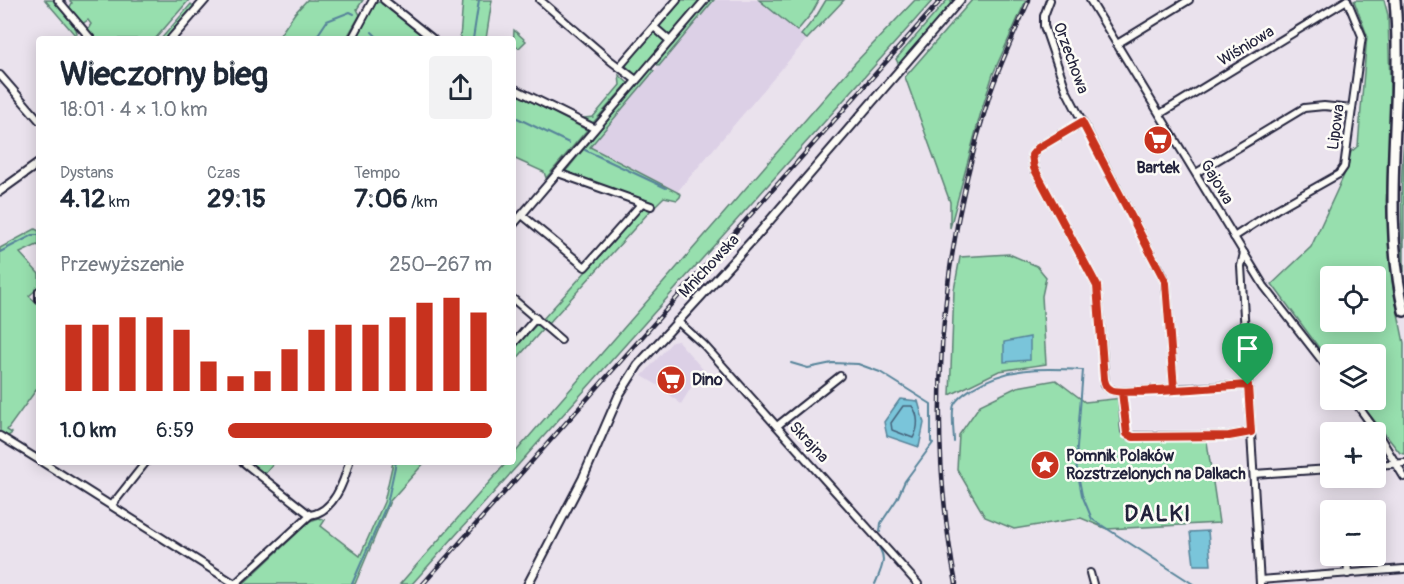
<!DOCTYPE html>
<html lang="pl">
<meta charset="utf-8">
<style>
body{margin:0;font-family:Pangolin,sans-serif;background:#f2f2f3;color:#1f2937;height:100vh;display:flex;flex-direction:column;font-size:22px;white-space:nowrap}
*{box-sizing:border-box;margin:0}
p{font-size:20px;color:#747a83}
.icon{flex:none;width:33px;height:33px;fill:none;stroke:currentColor;stroke-width:2;stroke-linecap:round;stroke-linejoin:round}
.map{position:relative;flex:1;overflow:hidden}
.drawer{position:absolute;left:36px;top:36px;width:480px;height:429px;display:flex;flex-direction:column;background:#fff;border-radius:6px;box-shadow:0 3px 15px #0003}
.drawer>*{flex:none}
.fabs{position:absolute;left:1320px;top:266px;display:grid;gap:12px}
.fabs a{display:grid;place-items:center;width:66px;height:66px;border-radius:6px;background:#fff;box-shadow:0 3px 15px #0003;font-size:30px}
.pin{position:absolute;display:grid;place-items:center;width:51px;height:51px;color:#fff;margin:-62px -26px;border-radius:50% 50% 50% 0;rotate:-45deg;box-shadow:0 0 6px #0007}
.pin .icon{rotate:45deg}
.round{display:grid;place-items:center;flex:none;width:63px;height:63px;border-radius:6px;background:#f2f2f3}
.headline{display:flex;align-items:center;justify-content:space-between;height:102px;padding:0 24px}
h1{font-size:33px;font-weight:700;line-height:45px}
.figures{display:grid;grid-template-columns:repeat(3,1fr);gap:9px;height:102px;padding:6px 24px}
.figures div{display:grid;align-content:center}
.figures b{font-size:26px;font-weight:700}
.figures small{font-size:16px;font-weight:400}
.figures p{font-size:16px}
.chart{height:168px;padding:12px 24px}
.chart p{display:flex;justify-content:space-between}
.chart svg{width:100%;height:108px;margin-top:6px;stroke:#c8321e;stroke-width:6}
ul{padding:0 24px;list-style:none;font-size:20px}
li{display:grid;grid-template-columns:96px 72px 1fr;align-items:center;height:45px}
li i{height:15px;border-radius:8px;background:#c8321e}
.map>svg:first-child{display:block}
</style>
<div class="map">
<svg width="1404" height="584" viewBox="0 0 1404 584">
<rect width="100%" height="100%" fill="#eae2ed"/>
<filter id="ink" filterUnits="userSpaceOnUse"><feTurbulence type="fractalNoise" baseFrequency=".0167" numOctaves="2"/><feDisplacementMap in="SourceGraphic" scale="12" xChannelSelector="R" yChannelSelector="G"/><feConvolveMatrix kernelMatrix="1 2 1 2 8 2 1 2 1" color-interpolation-filters="sRGB"/></filter>
<g filter="url(#ink)">
<g fill="#dcd0e6">
<path d="M715,0H759L807,39L677,192L590,147Z"/>
<path d="M678,341L707,374L692,386L681,404L659,386L642,376L672,342Z"/>
</g>
<g fill="#97dfae" stroke="#5c8074" stroke-width="1.5" fill-rule="evenodd">
<path d="M45,0H54L76,29L77,33L75,35Z"/>
<path d="M69,0H189L155,39H97L88,29L91,24L88,20L82,24L69,9L72,3Z"/>
<path d="M307,0H363L357,9L360,15L346,39H277L295,13Z"/>
<path d="M463,0H492L486,39H460Z"/>
<path d="M680,0H701L670,37L659,27L660,22Z"/>
<path d="M708,0H714L659,66L655,63Z"/>
<path d="M759,0H819L812,13L797,31Z"/>
<path d="M826,0H844L807,39L801,35L817,15Z"/>
<path d="M915,0H933L412,584H400L507,462H513V455L855,63Z"/>
<path d="M947,0H955L899,65L896,59Z"/>
<path d="M972,0H1026L993,74L981,112L950,228V202L905,77Z"/>
<path d="M1356,0H1384L1388,15L1391,121L1386,201L1393,289L1404,343V454L1400,453L1357,399H1376V354H1330V363L1272,284L1311,247L1345,173L1351,152L1358,146L1367,35L1354,1ZM1330,276H1376V321H1330Z"/>
<path d="M380,2L428,39H355L375,3Z"/>
<path d="M191,4L194,7L166,39H161Z"/>
<path d="M514,30L526,41L519,48L513,46Z"/>
<path d="M652,32H656L667,41L637,76L624,64Z"/>
<path d="M650,68L654,71L590,147L681,194L680,197L677,200L664,197L655,206L565,172Z"/>
<path d="M619,75L628,83L593,123L584,118L593,117L620,85Z"/>
<path d="M513,92L587,130L546,178L544,172L513,158Z"/>
<path d="M1404,139V272C1401,227 1400,184 1404,139Z"/>
<path d="M644,207L651,210L548,324L543,319Z"/>
<path d="M35,229L39,231V246L37,245L20,253L39,274V287L29,296L39,305V386L7,430L12,433L8,436L0,432V248Z"/>
<path d="M1009,254L1037,266L1046,277L1042,296L1046,364L999,371L950,395L954,290L960,257Z"/>
<path d="M537,324L543,329L513,363V350Z"/>
<path d="M1056,380L1085,402L1123,398L1127,434L1206,435L1219,523L1107,529L1081,518L1014,529L985,517L957,469L959,435L980,405L1017,387Z"/>
<path d="M248,462H275L264,475Z"/>
<path d="M393,462H425L390,501L355,584H243L310,521L319,518L325,520L321,526L360,556L384,502Z"/>
</g>
<g fill="#7ac5da" stroke="#57849a" stroke-width="1.5">
<path d="M1030,337V360L1004,362V342Z"/>
<path d="M900,399L918,401L924,423L919,447L887,436L884,422Z"/>
<path d="M1208,531L1211,565H1194L1190,532Z"/>
</g>
<g fill="none" stroke-linecap="round" stroke-linejoin="round">
<path stroke="#45637b" stroke-width="1.5" d="M903,406H912C919,415 919,428 913,438L892,430L891,423Z"/>
<g stroke="#57849a" stroke-width="2">
<path d="M372,32L379,39"/>
<path d="M315,39L327,21L350,12L354,14"/>
<path d="M473,39L479,0"/>
<path d="M513,116L569,143"/>
<path d="M585,150L666,188"/>
<path d="M0,252L33,235H39"/>
<path d="M791,363L808,368L832,363L858,364L880,372L931,404V442L933,443L905,481L897,499L881,523L880,532"/>
<path d="M954,442C954,433 951,413 954,405C957,398 965,393 971,389C1008,366 1042,368 1083,370L1076,460"/>
<path d="M1076,464L1082,495L1092,519L1193,584"/>
<path d="M873,539C888,556 884,564 875,584"/>
<path d="M352,584L387,504L396,462"/>
</g>
<g stroke="#22223b" stroke-width="10">
<g id="minor">
<path d="M58,0L91,39"/>
<path d="M384,0L433,39"/>
<path d="M540,0L611,61L636,80"/>
<path d="M1050,0L1044,16V26L1066,90L1166,283L1174,389"/>
<path d="M1090,0L1264,286L1330,371"/>
<path d="M654,27L670,41"/>
<path d="M352,39L373,0"/>
<path d="M1117,44L1189,0"/>
<path d="M619,67L677,0"/>
<path d="M0,75L39,120"/>
<path d="M513,88L594,128"/>
<path d="M1160,114L1347,0"/>
<path d="M1082,122L1038,148L1032,155L1034,168L1097,286L1105,385L1109,389L1118,392L1248,385"/>
<path d="M558,173L651,206"/>
<path d="M1196,173L1304,108L1324,106L1352,109"/>
<path d="M522,215L585,267L642,203"/>
<path d="M513,225L705,0"/>
<path d="M1234,237L1277,209L1339,174L1344,167L1362,36L1347,0"/>
<path d="M1244,253L1241,266L1260,584"/>
<path d="M39,291V299"/>
<path d="M513,299L561,340"/>
<path d="M677,321L704,345L918,584"/>
<path d="M513,344L536,318"/>
<path d="M1122,392L1125,431L1130,436H1229L1251,432"/>
<path d="M1353,399L1378,434L1404,477"/>
<path d="M777,426L840,376"/>
<path d="M0,436L39,460"/>
<path d="M42,462L235,584"/>
<path d="M243,462L310,515"/>
<path d="M1376,465L1404,463"/>
<path d="M1254,474L1330,469"/>
<path d="M112,505L146,462"/>
<path d="M1347,555L1348,574"/>
<path d="M1090,573L1093,584"/>
<path d="M1260,580L1404,569"/>
<path d="M235,584L310,515C333,512 344,483 349,462"/>
</g>
</g>
<g stroke="#22223b" stroke-width="11">
<g id="tertiary">
<path d="M171,39L205,0"/>
<path d="M0,191L39,163"/>
<path d="M528,584L583,478L619,395L638,365L759,233L960,0"/>
</g>
</g>
<g stroke="#22223b" stroke-width="14">
<path id="primary" d="M1395,0C1404,105 1380,205 1404,311"/>
</g>
<use href="#minor" stroke="#fdfcf7" stroke-width="6"/>
<use href="#tertiary" stroke="#fdfcf7" stroke-width="7"/>
<use href="#primary" stroke="#fdfcf7" stroke-width="9"/>
<g stroke="#22223b" stroke-width="4.5">
<g id="rail">
<path d="M423,584L941,0"/>
<path d="M956,584C925,423 940,253 989,97C1000,64 1015,32 1029,0"/>
</g>
</g>
<use href="#rail" stroke="#fdfcf7" stroke-width="2" stroke-dasharray="7" stroke-linecap="butt"/>
</g>
</g>
<g fill="none" stroke-linecap="round" stroke-linejoin="round" filter="url(#ink)">
<g stroke="#fff" stroke-width="12">
<path id="route" d="M1248,385C1227,386 1123,396 1111,390C1106,387 1105,384 1104,379L1097,286L1034,168L1032,155L1038,148L1082,122L1166,283L1174,389L1122,392L1127,434L1133,437L1229,436L1251,432L1248,385"/>
</g>
<use href="#route" stroke="#c8321e" stroke-width="8"/>
</g>
<defs>
<g id="supermarket-disc" transform="scale(1.5)"><circle r="9.5" fill="#c8321e" stroke="#fdfcf7"/><path d="M-6-5.5h2.5l.6 2H6L4.5 2H-2.5L-4.4-4H-6ZM-1.5 3.2a1.3 1.3 0 1 0 .1 0ZM3 3.2a1.3 1.3 0 1 0 .1 0Z" fill="#fff"/></g>
<g id="sight-disc" transform="scale(1.5)"><circle r="9.5" fill="#c8321e" stroke="#fdfcf7"/><path d="M0-6L1.8-2.2L6-1.7L2.9 1.2L3.7 5.4L0 3.3L-3.7 5.4L-2.9 1.2L-6-1.7L-1.8-2.2Z" fill="#fff"/></g>
</defs>
<g fill-rule="evenodd">
<use href="#supermarket-disc" x="1158" y="140"/>
<use href="#supermarket-disc" x="671" y="380"/>
<use href="#sight-disc" x="1045" y="465"/>
</g>
<g text-anchor="middle" dominant-baseline="central" stroke-width="5" stroke-linejoin="round" paint-order="stroke">
<g font-size="16" fill="#22223b" stroke="#fdfcf7">
<text transform="translate(1246 46) rotate(-31)">Wiśniowa</text>
<text transform="translate(1071 58) rotate(70)">Orzechowa</text>
<text transform="translate(1336 127) rotate(-82)">Lipowa</text>
<text transform="translate(1217 182) rotate(59)">Gajowa</text>
<text transform="translate(709 266) rotate(-47)">Mnichowska</text>
<text transform="translate(809 442) rotate(47)">Skrajna</text>
</g>
<g font-size="16" font-weight="bold" fill="#22223b" stroke="#fdfcf7" text-anchor="start">
<text x="1158" y="168" text-anchor="middle">Bartek</text>
<text x="692" y="380">Dino</text>
<text x="1066" y="456">Pomnik Polaków<tspan x="1066" dy="18">Rozstrzelonych na Dalkach</tspan></text>
</g>
<g font-size="22" font-weight="bold" letter-spacing="1.5" fill="#22223b" stroke="#fdfcf7">
<text x="1158" y="514">DALKI</text>
</g>
</g>
</svg>
<div class="fabs">
<a><svg class="icon" aria-label="locate" viewBox="0 0 24 24"><circle cx="12" cy="12" r="6"/><path d="M12 2v4M12 18v4M2 12h4M18 12h4"/></svg></a>
<a><svg class="icon" aria-label="layers" viewBox="0 0 24 24"><path d="M12 4l9 5-9 5-9-5zM3 14l9 5 9-5"/></svg></a>
<a>+</a>
<a>−</a>
</div>
<div class="pin" style="left:1248px;top:385px;background:#1e9e55"><svg class="icon" aria-label="arrive" viewBox="0 0 24 24"><path d="M6 21V4h12l-3 4 3 4H6"/></svg></div>
<section class="drawer">
<div class="headline"><div><h1>Wieczorny bieg</h1><p>18:01 · 4 × 1.0 km</p></div><a class="round"><svg class="icon" aria-label="share" viewBox="0 0 24 24"><path d="M12 15V3M7 8l5-5 5 5M5 13v7h14v-7"/></svg></a></div>
<div class="figures">
<div><p>Dystans</p><b>4.12<small> km</small></b></div>
<div><p>Czas</p><b>29:15</b></div>
<div><p>Tempo</p><b>7:06<small> /km</small></b></div>
</div>
<div class="chart"><p><span>Przewyższenie</span>250–267 m</p>
<svg viewBox="0 0 160 44" preserveAspectRatio="none"><path d="M5 44V17M15 44V17M25 44V14M35 44V14M45 44V19M55 44V32M65 44V38M75 44V36M85 44V27M95 44V19M105 44V17M115 44V17M125 44V14M135 44V8M145 44V6M155 44V12"/></svg>
</div>
<ul>
<li><b>1.0 km</b>6:59<i style="width:100%"></i></li>
</ul>
</section>
</div>
